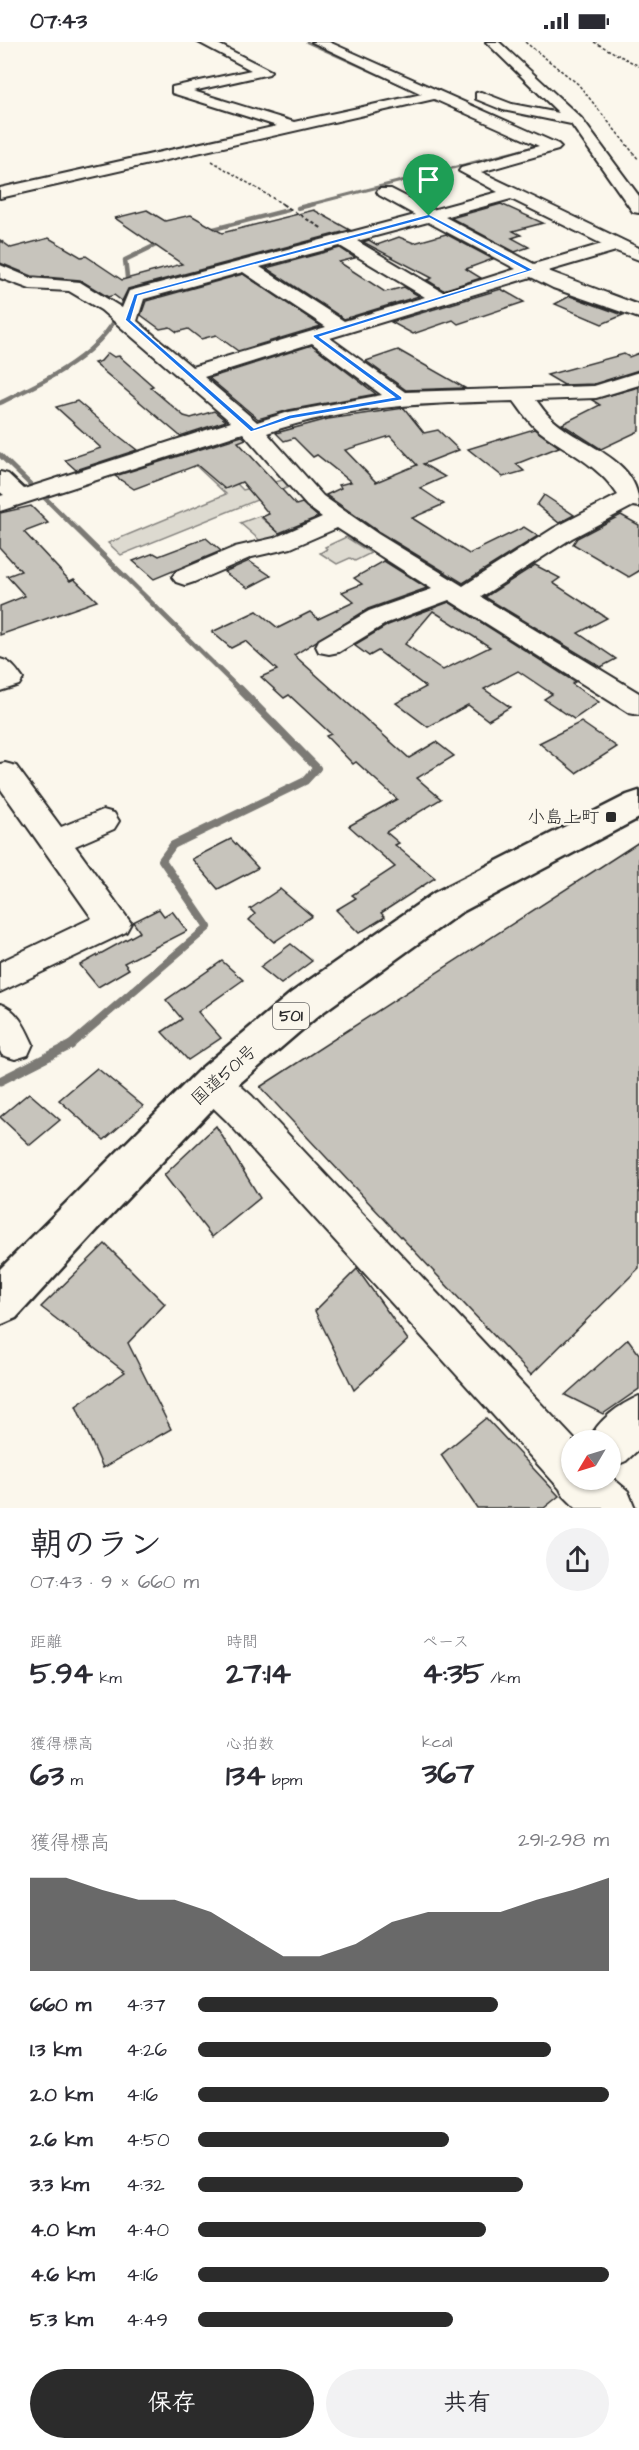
<!DOCTYPE html>
<html lang="ja">
<meta charset="utf-8">
<style>
body{margin:0;font-family:"Architects Daughter","Klee One",sans-serif;background:#f2f2f3;color:#2b2b33;height:100vh;display:flex;flex-direction:column;font-size:22px;white-space:nowrap}
*{box-sizing:border-box;margin:0}
p{font-size:20px;color:#7c7c81}
.icon{flex:none;width:33px;height:33px;fill:none;stroke:currentColor;stroke-width:2;stroke-linecap:round;stroke-linejoin:round}
.map{position:relative;height:1466px;overflow:hidden}
.panel{display:flex;flex-direction:column;background:#fff;flex:1}
.panel>*{flex:none}
.needle{width:39px;rotate:232deg}
.buttons{position:absolute;left:561px;top:1388px;display:grid;gap:12px}
.buttons a{display:grid;place-items:center;width:60px;height:60px;border-radius:50%;background:#fff;box-shadow:0 2px 4px #0004;font-size:30px}
.pin{position:absolute;display:grid;place-items:center;width:51px;height:51px;color:#fff;margin:-62px -26px;border-radius:50% 50% 50% 0;rotate:-45deg;box-shadow:0 0 6px #0007}
.pin .icon{rotate:45deg}
.round{display:grid;place-items:center;flex:none;width:63px;height:63px;border-radius:32px;background:#f2f2f3}
.headline{display:flex;align-items:center;justify-content:space-between;height:102px;padding:0 30px}
h1{font-size:33px;font-weight:800;line-height:45px}
.stats{display:grid;grid-template-columns:repeat(3,1fr);gap:9px;height:102px;padding:6px 30px}
.stats div{display:grid;align-content:center}
.stats b{font-size:30px;font-weight:800}
.stats small{font-size:16px;font-weight:400}
.stats p{font-size:16px}
.chart{height:168px;padding:12px 30px}
.chart p{display:flex;justify-content:space-between}
.chart svg{width:100%;height:108px;margin-top:6px;fill:#2b2b2b;opacity:.7}
.action{display:flex;gap:12px;margin-top:auto;padding:12px 30px}
.action a{flex:1;height:69px;border-radius:36px;background:#2b2b2b;color:#fff;font-size:24px;font-weight:800;line-height:69px;text-align:center}
.action a+a{background:#f2f2f3;color:#2b2b33}
ul{padding:0 30px;list-style:none;font-size:20px}
li{display:grid;grid-template-columns:96px 72px 1fr;align-items:center;height:45px}
li i{height:15px;border-radius:8px;background:#2b2b2b}
.status{display:flex;justify-content:space-between;align-items:center;height:42px;padding:0 30px;background:#fff;direction:ltr}
.status svg{height:16px;fill:currentColor}
.map>svg:first-child{display:block}
</style>
<div class="status"><b>07:43</b><svg viewBox="0 0 49 12"><path d="M0 12V9h3v3zM5 12V6h3v6zM10 12V3h3v9zM15 12V0h3v12zM26 1h20v11H26zM47 4h2v5h-2z"/></svg></div>
<div class="map">
<svg width="639" height="1466" viewBox="0 0 639 1466">
<rect width="100%" height="100%" fill="#fbf7ec"/>
<filter id="ink" filterUnits="userSpaceOnUse"><feTurbulence type="fractalNoise" baseFrequency=".0167" numOctaves="2"/><feDisplacementMap in="SourceGraphic" scale="12" xChannelSelector="R" yChannelSelector="G"/><feConvolveMatrix kernelMatrix="1 2 1 2 8 2 1 2 1" color-interpolation-filters="sRGB"/></filter>
<g filter="url(#ink)">
<g fill="#dddad0" stroke="#84827e" stroke-width="1.5">
<path d="M214,418L243,448L287,437L294,443L121,513L108,501L226,452L195,423Z"/>
<path d="M259,474L283,494L264,502L240,481Z"/>
<path d="M346,495L371,511L355,519L350,516L337,522L320,511L327,507L325,505Z"/>
</g>
<g fill="none" stroke-linecap="round" stroke-linejoin="round">
<g stroke="#7b7a75" stroke-width="3">
<path d="M307,0L400,42"/>
<path d="M308,163L530,106L535,101L527,98"/>
</g>
<g stroke="#7b7a75" stroke-width="4.5">
<path d="M298,166L314,162"/>
<path d="M206,189L288,168"/>
<path d="M0,361C49,337 117,306 127,246C128,237 126,227 125,218L160,201"/>
</g>
<g stroke="#7b7a75" stroke-width="5">
<path d="M0,413L31,443"/>
<path d="M45,456L241,649"/>
</g>
<path stroke="#7b7a75" stroke-width="8" d="M68,1005L208,885L162,818L173,803L305,739L317,726L240,647"/>
<path stroke="#7b7a75" stroke-width="9" d="M0,1039L71,1003"/>
</g>
<g fill="#c7c4bc" stroke="#2b2b2b" stroke-width="1.5" fill-rule="evenodd">
<path d="M501,162L543,181L513,189L521,193L512,196L529,205L515,210L451,176Z"/>
<path d="M147,168L165,179L191,173L222,191L314,168L350,188L128,247L122,259L114,253L108,255L80,238L32,234L0,221V198L11,206L49,196L81,215L86,214L122,238L182,222L115,176Z"/>
<path d="M446,192L493,217L466,227L481,236L443,248L427,238L432,236L363,200L369,198L377,203L399,195L414,201Z"/>
<path d="M340,206L355,216L339,220L385,250L404,245L419,254L344,277L266,226Z"/>
<path d="M243,232L321,284L238,309L216,293L201,297L188,287L177,290L170,285L160,287L141,273L146,259Z"/>
<path d="M501,247L524,260L458,282L453,278L413,292L391,280Z"/>
<path d="M570,254L623,273L602,282L555,262Z"/>
<path d="M312,303L376,352L289,368L258,377L209,336Z"/>
<path d="M398,308L465,346L406,348L366,319Z"/>
<path d="M108,311L114,315L119,314L153,344L150,345L184,374L191,376L214,369L226,379L180,394L94,321L101,319Z"/>
<path d="M639,311V328L594,342L564,343L547,333L624,312L629,315Z"/>
<path d="M639,345V389L601,407L562,382L600,363L592,358Z"/>
<path d="M77,359L115,391L137,408L76,428L65,418L101,406L56,365Z"/>
<path d="M404,366L424,391L438,388L459,408L423,422L445,435L420,446L444,462L412,476L469,512L524,485L538,494L463,541L379,490L326,453L341,446L339,443L351,440L317,413L313,415L294,396L284,399L276,391L328,377ZM390,394L417,423L376,440L345,408Z"/>
<path d="M534,387L559,405L516,422L524,429L503,435L468,407Z"/>
<path d="M242,394L246,397L238,400L296,463L302,461L318,475L279,491L262,475L269,472L242,440L225,447L197,423L134,447L115,434Z"/>
<path d="M544,453L574,473L559,481L537,463Z"/>
<path d="M31,464L48,481L24,490L70,539L74,537L97,559L0,593V564L25,554L7,534L21,529L0,506V471Z"/>
<path d="M621,473L639,483V529L629,535L573,502L577,496Z"/>
<path d="M206,496L221,509L154,537L133,519L154,511L159,514Z"/>
<path d="M249,519L271,534L248,546L224,530Z"/>
<path d="M384,519L427,546L368,567L294,613L409,716L436,700L454,714L417,736L441,757L386,790L399,801L395,803L435,836L381,871L385,875L359,891L336,868L356,856L352,853L395,825L349,784L397,757L356,720L353,722L326,694L331,692L289,653L284,656L261,635L277,628L245,599L231,606L212,590L257,569L278,586L310,570L318,577L354,560L342,550L362,542L354,536Z"/>
<path d="M535,523L560,536L553,541L607,576L578,591L616,617L601,625L485,555Z"/>
<path d="M449,560L575,640L572,642L599,660L574,677L544,657L552,652L518,629L484,647L510,665L488,678L468,663L428,685L396,661L426,645L378,609L369,614L354,603L388,583ZM433,569L490,605L443,628L405,602Z"/>
<path d="M581,680L617,705L576,731L539,701Z"/>
<path d="M231,797L258,826L218,847L192,817Z"/>
<path d="M639,800V1226L531,1333L260,1045Z"/>
<path d="M280,847L312,874L274,900L249,878L255,872L250,867Z"/>
<path d="M159,867L164,874L172,869L187,889L124,921L129,927L98,945L80,923L140,890L133,880Z"/>
<path d="M291,902L312,919L281,942L260,925Z"/>
<path d="M222,919L243,938L198,970L221,996L188,1018L162,990L182,977L166,958Z"/>
<path d="M97,1026L143,1064L104,1098L59,1058Z"/>
<path d="M29,1051L60,1078L30,1103L0,1075Z"/>
<path d="M216,1084L260,1156L212,1195L164,1133Z"/>
<path d="M105,1202L165,1262L128,1301L171,1387L103,1426L76,1364L125,1330L41,1265Z"/>
<path d="M357,1227L408,1298L354,1348L315,1269Z"/>
<path d="M628,1297L639,1312V1347L603,1372L565,1353Z"/>
<path d="M486,1376L559,1454L544,1466H477L441,1413Z"/>
</g>
<g fill="none" stroke-linecap="round" stroke-linejoin="round">
<g stroke="#2b2b2b" stroke-width="4">
<g id="minor">
<path d="M198,0H214L271,29L269,32L193,49L294,80L422,52L312,0H329L558,102L561,105L558,108L481,130L639,206V218L616,209L548,229L639,263V276L553,246L531,235L330,296L405,350L594,344L639,330V343L596,356L536,358C541,364 545,371 551,376C581,405 639,415 639,465L633,464L572,496L481,555L639,651V673L629,671L449,558L387,581L339,610L329,612L319,610L316,604L319,598L369,569L432,547L337,486L291,506L252,515L194,540L185,543L176,540L172,535L176,530L235,505L274,496L322,475L307,464L243,391L0,469V454L4,453L0,450V430L8,432L24,447L231,380L101,268L69,249L30,247L0,236V223L31,236L80,240L122,266L129,249L415,173L379,153L377,150L379,147H391L432,168L498,150L459,129L461,126L539,104L434,57L0,156V146L277,84L172,51V45L251,28ZM511,157L602,202L534,222L445,175ZM428,180L516,227L443,250L357,199ZM340,204L425,255L344,279L260,225ZM243,230L326,285L192,325L137,279L144,257ZM312,301L382,353L289,370L257,380L204,335ZM514,359C521,368 529,381 538,388C567,410 597,421 618,453L554,486L463,544L378,492L323,454L267,391C346,363 431,361 514,359Z"/>
<path d="M486,0H499L581,76L639,154V171L633,170L571,82L503,68L476,57V51L481,50L512,62L559,71Z"/>
<path d="M0,617C12,620 16,627 23,637L19,643L0,649Z"/>
<path d="M5,721L16,724L61,785L103,768L114,771L119,779L114,787L75,804L131,881L126,890L0,950V920L92,876L0,746V722Z"/>
<path d="M0,962C18,968 25,985 33,1002L28,1013L15,1017L2,1013L0,1009Z"/>
<path d="M212,1025L225,1030L252,1054L575,1398H572V1437H610V1434L628,1449L635,1466H576L563,1453L560,1447L226,1078L199,1052L193,1041L199,1030Z"/>
<path d="M639,1354V1407L626,1419L610,1426V1398H589C598,1378 619,1363 639,1354Z"/>
</g>
</g>
<g stroke="#2b2b2b" stroke-width="5">
<path id="highway" d="M639,749V776L460,871L319,973L226,1053L98,1187L16,1276L0,1283V1227L198,1029L291,951L434,851L627,753Z"/>
</g>
<g stroke="#2b2b2b" stroke-width="1.5" stroke-dasharray="3 2" stroke-linecap="butt">
<path d="M525,0L578,42L639,118"/>
<path d="M594,0L639,24"/>
<path d="M212,119L284,163"/>
</g>
<path stroke="#2b2b2b" stroke-width="2" stroke-dasharray="4 3" stroke-linecap="butt" d="M282,162L323,187"/>
<use href="#minor" fill="#fbf7ec" fill-rule="evenodd"/>
<use href="#highway" fill="#fbf7ec" fill-rule="evenodd"/>
</g>
</g>
<path fill="#1a73e8" stroke="#fff" stroke-width="1.5" fill-rule="evenodd" d="M429,172L534,228L320,295L402,355V358L291,377L251,390L125,278L134,252ZM429,176L525,228L313,293V295L394,355L289,373L254,386L131,278L138,254Z"/>
<rect fill="#2b2b2b" stroke="#fbf7ec" stroke-width="2" x="605" y="769" width="12" height="12" rx="3"/>
<g text-anchor="middle" dominant-baseline="central" stroke-width="5" stroke-linejoin="round" paint-order="stroke">
<rect fill="#fbf7ec" stroke="#696865" stroke-width="1.5" x="273" y="961" width="36" height="26" rx="4.5"/>
<g font-size="16" font-weight="bold" fill="#2b2b2b">
<text x="291" y="974">501</text>
</g>
<g font-size="18" fill="#2b2b2b" stroke="#fbf7ec" text-anchor="end">
<text x="599" y="775">小島上町</text>
</g>
<g font-size="18" fill="#2b2b2b" stroke="#fbf7ec">
<text transform="translate(224 1033) rotate(-42)">国道501号</text>
</g>
</g>
</svg>
<div class="buttons">
<a><svg class="needle" viewBox="-14 -14 28 28"><path d="M0-13l5 13h-10z" fill="#e53935"/><path d="M0 13l5-13h-10z" fill="#7c7c81"/></svg></a>
</div>
<div class="pin" style="left:429px;top:174px;background:#1e9e55"><svg class="icon" aria-label="arrive" viewBox="0 0 24 24"><path d="M6 21V4h12l-3 4 3 4H6"/></svg></div>
</div>
<section class="panel">
<div class="headline"><div><h1>朝のラン</h1><p>07:43 · 9 × 660 m</p></div><a class="round"><svg class="icon" aria-label="share" viewBox="0 0 24 24"><path d="M12 15V3M7 8l5-5 5 5M5 13v7h14v-7"/></svg></a></div>
<div class="stats">
<div><p>距離</p><b>5.94<small> km</small></b></div>
<div><p>時間</p><b>27:14</b></div>
<div><p>ペース</p><b>4:35<small> /km</small></b></div>
</div>
<div class="stats">
<div><p>獲得標高</p><b>63<small> m</small></b></div>
<div><p>心拍数</p><b>134<small> bpm</small></b></div>
<div><p>kcal</p><b>367</b></div>
</div>
<div class="chart"><p><span>獲得標高</span>291–298 m</p>
<svg viewBox="0 0 160 44" preserveAspectRatio="none"><path d="M0 44V6L10 6L20 11L30 15L40 15L50 20L60 29L70 38L80 38L90 33L100 24L110 20L120 20L130 20L140 15L150 11L160 6V44z"/></svg>
</div>
<ul>
<li><b>660 m</b>4:37<i style="width:73%"></i></li>
<li><b>1.3 km</b>4:26<i style="width:86%"></i></li>
<li><b>2.0 km</b>4:16<i style="width:100%"></i></li>
<li><b>2.6 km</b>4:50<i style="width:61%"></i></li>
<li><b>3.3 km</b>4:32<i style="width:79%"></i></li>
<li><b>4.0 km</b>4:40<i style="width:70%"></i></li>
<li><b>4.6 km</b>4:16<i style="width:100%"></i></li>
<li><b>5.3 km</b>4:49<i style="width:62%"></i></li>
</ul>
<div class="action"><a>保存</a><a>共有</a></div>
</section>
